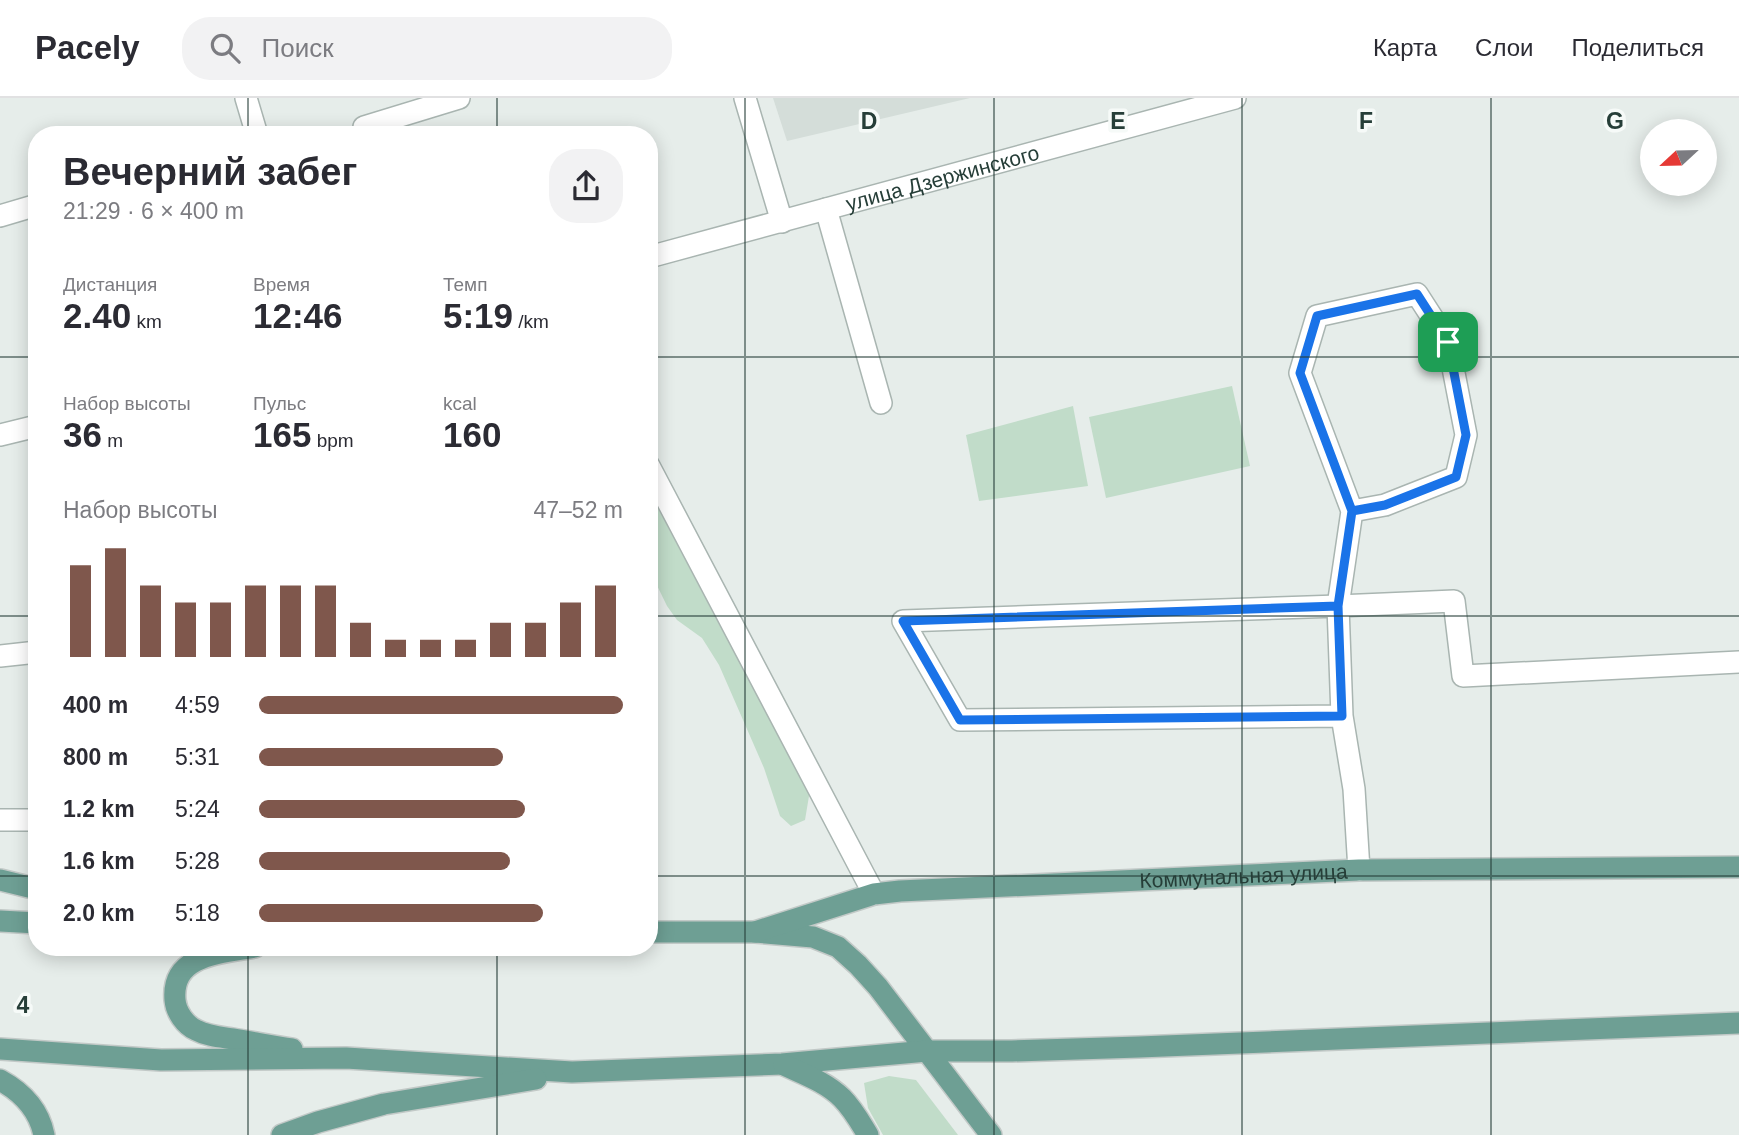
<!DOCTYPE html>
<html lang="ru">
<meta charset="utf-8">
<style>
body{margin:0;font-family:Arial,sans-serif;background:#f2f2f3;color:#2b2b33;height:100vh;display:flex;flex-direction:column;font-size:26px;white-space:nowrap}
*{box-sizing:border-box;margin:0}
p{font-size:23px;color:#7c7c81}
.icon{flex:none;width:38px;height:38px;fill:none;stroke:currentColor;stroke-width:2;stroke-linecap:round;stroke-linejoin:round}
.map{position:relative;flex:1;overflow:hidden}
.panel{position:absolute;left:28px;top:28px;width:630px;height:830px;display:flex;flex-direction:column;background:#fff;border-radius:28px;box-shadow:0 4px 18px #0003}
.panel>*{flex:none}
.needle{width:46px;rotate:248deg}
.buttons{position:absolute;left:1640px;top:21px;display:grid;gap:14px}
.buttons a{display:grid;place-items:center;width:77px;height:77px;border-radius:50%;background:#fff;box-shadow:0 4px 18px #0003;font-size:35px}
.pin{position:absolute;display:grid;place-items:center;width:60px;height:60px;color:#fff;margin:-30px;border-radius:14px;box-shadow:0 4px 10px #0006}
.round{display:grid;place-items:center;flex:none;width:74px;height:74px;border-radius:28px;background:#f2f2f3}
.headline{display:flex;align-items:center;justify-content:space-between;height:119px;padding:0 35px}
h1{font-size:38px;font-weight:700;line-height:52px}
.metrics{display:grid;grid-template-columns:repeat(3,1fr);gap:10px;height:119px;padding:7px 35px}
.metrics div{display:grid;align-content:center}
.metrics b{font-size:35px;font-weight:700}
.metrics small{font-size:19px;font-weight:400}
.metrics p{font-size:19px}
.chart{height:196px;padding:14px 35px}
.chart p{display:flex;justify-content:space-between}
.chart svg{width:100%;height:126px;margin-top:7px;stroke:#7f574c;stroke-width:6}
ul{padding:0 35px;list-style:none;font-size:23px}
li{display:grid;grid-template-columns:112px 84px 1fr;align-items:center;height:52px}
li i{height:18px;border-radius:9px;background:#7f574c}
header{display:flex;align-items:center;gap:42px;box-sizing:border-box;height:98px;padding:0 35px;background:#fff;border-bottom:2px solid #e1e1e2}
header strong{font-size:33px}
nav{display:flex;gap:38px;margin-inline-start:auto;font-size:24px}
.search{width:490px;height:63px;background:#f2f2f3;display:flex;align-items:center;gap:18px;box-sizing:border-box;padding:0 24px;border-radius:28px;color:#7c7c81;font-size:26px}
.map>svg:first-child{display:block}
</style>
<header>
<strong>Pacely</strong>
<div class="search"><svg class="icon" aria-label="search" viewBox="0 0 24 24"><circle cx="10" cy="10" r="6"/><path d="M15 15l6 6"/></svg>Поиск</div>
<nav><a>Карта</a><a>Слои</a><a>Поделиться</a></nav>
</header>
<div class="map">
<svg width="1739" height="1037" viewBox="0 0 1739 1037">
<rect width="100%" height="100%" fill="#e6edea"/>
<path fill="#d4ddd9" d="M773,0H970L787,43Z"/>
<g fill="#c1dcc9">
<path d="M1232,288L1250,368L1106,400L1089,319Z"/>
<path d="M1073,308L1088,388L979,403L966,337Z"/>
<path d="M649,393L720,528L738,551L810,692L805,722L791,728L780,718L764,670L719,567L702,540L677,522L667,508L649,471Z"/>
<path d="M889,978L916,982L958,1037H883L868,1010L864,985Z"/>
</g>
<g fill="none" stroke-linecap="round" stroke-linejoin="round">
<g stroke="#a9b5b1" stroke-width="24">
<g id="minor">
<path d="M246,0L257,37"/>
<path d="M745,0L782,124"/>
<path d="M364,29L459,0"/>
<path d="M826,111L881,305"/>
<path d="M0,118L37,107"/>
<path id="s1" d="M649,159L1235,0"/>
<path d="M0,337L37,328"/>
<path d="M649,368L874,796"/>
<path d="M1352,413L1385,407L1456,379L1466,337L1448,244L1417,196L1317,218L1300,275L1352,413L1338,508L1454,503L1463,578L1739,564"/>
<path d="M0,558L37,554"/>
<path d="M1342,618L960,622L903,523L1338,508L1342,618L1354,691L1359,772"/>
<path d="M0,722H37"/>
</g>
</g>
<g stroke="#c2c9c7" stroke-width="24">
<g id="major">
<path d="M0,782L37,791"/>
<path d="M0,823L37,825"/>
<path d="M649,834H755L813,839L838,849L858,867L878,889L991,1037"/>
<path id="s2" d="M755,834L874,796L900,793L1359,772L1739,769"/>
<path d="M255,849C222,855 171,856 175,902C176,914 185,927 196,932C207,938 220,939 233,941C252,944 272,948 292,951"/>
<path d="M0,951L161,962L346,960L572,974L782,966L927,953H1012L1139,949L1739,925"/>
<path d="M784,967C803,976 826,984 842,1000C853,1011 860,1024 868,1037"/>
<path d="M0,982C22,994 39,1012 44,1037"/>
<path d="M282,1037L318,1024L384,1006L536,981"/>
</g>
</g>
<use href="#minor" stroke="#fff" stroke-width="21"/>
<use href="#major" stroke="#6e9f94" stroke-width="21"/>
</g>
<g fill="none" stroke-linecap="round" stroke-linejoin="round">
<g stroke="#fff" stroke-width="14">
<path id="route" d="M1448,244L1466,337L1456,379L1385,407L1352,413L1338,508L903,523L960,622L1342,618L1338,508L1352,413L1300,275L1317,218L1417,196L1448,244"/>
</g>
<use href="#route" stroke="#1a73e8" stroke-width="9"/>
</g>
<path fill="none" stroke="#263e38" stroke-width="2" stroke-opacity="0.55" d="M248,0V37M497,0V37M745,0V1037M994,0V1037M1242,0V1037M1491,0V1037M0,259H37M649,259H1739M0,518H37M649,518H1739M0,778H37M649,778H1739M248,849V1037M497,849V1037"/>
<g text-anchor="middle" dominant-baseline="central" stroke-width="7" stroke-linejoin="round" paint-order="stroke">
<g font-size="21" fill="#263e38" stroke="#f6faf8">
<text stroke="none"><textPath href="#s1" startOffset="304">улица Дзержинского</textPath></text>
<text stroke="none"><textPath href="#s2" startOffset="495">Коммунальная улица</textPath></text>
</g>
</g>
<g font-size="23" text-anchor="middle" font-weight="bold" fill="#263e38" stroke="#f6faf8" stroke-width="7" stroke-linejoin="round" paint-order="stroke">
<text x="869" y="31">D</text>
<text x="1118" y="31">E</text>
<text x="1366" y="31">F</text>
<text x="1615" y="31">G</text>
<text x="23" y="915">4</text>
</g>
</svg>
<div class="buttons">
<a><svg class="needle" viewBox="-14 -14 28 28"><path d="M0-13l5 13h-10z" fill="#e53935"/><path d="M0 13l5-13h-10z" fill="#7c7c81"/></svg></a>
</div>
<div class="pin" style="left:1448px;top:244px;background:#1e9e55"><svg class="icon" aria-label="arrive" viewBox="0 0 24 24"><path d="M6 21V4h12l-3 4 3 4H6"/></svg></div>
<section class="panel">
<div class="headline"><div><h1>Вечерний забег</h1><p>21:29 · 6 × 400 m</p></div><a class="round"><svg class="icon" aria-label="share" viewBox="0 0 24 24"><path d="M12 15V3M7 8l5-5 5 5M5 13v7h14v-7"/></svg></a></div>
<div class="metrics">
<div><p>Дистанция</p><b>2.40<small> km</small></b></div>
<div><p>Время</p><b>12:46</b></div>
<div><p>Темп</p><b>5:19<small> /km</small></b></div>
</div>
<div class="metrics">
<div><p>Набор высоты</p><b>36<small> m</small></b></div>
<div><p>Пульс</p><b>165<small> bpm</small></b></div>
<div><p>kcal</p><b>160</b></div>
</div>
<div class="chart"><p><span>Набор высоты</span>47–52 m</p>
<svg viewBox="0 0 160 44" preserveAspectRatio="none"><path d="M5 44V12M15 44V6M25 44V19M35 44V25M45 44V25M55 44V19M65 44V19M75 44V19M85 44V32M95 44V38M105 44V38M115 44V38M125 44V32M135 44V32M145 44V25M155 44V19"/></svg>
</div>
<ul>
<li><b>400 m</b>4:59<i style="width:100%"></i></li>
<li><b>800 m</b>5:31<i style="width:67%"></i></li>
<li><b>1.2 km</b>5:24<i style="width:73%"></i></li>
<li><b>1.6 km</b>5:28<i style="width:69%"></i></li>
<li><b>2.0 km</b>5:18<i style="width:78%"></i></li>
</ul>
</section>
</div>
